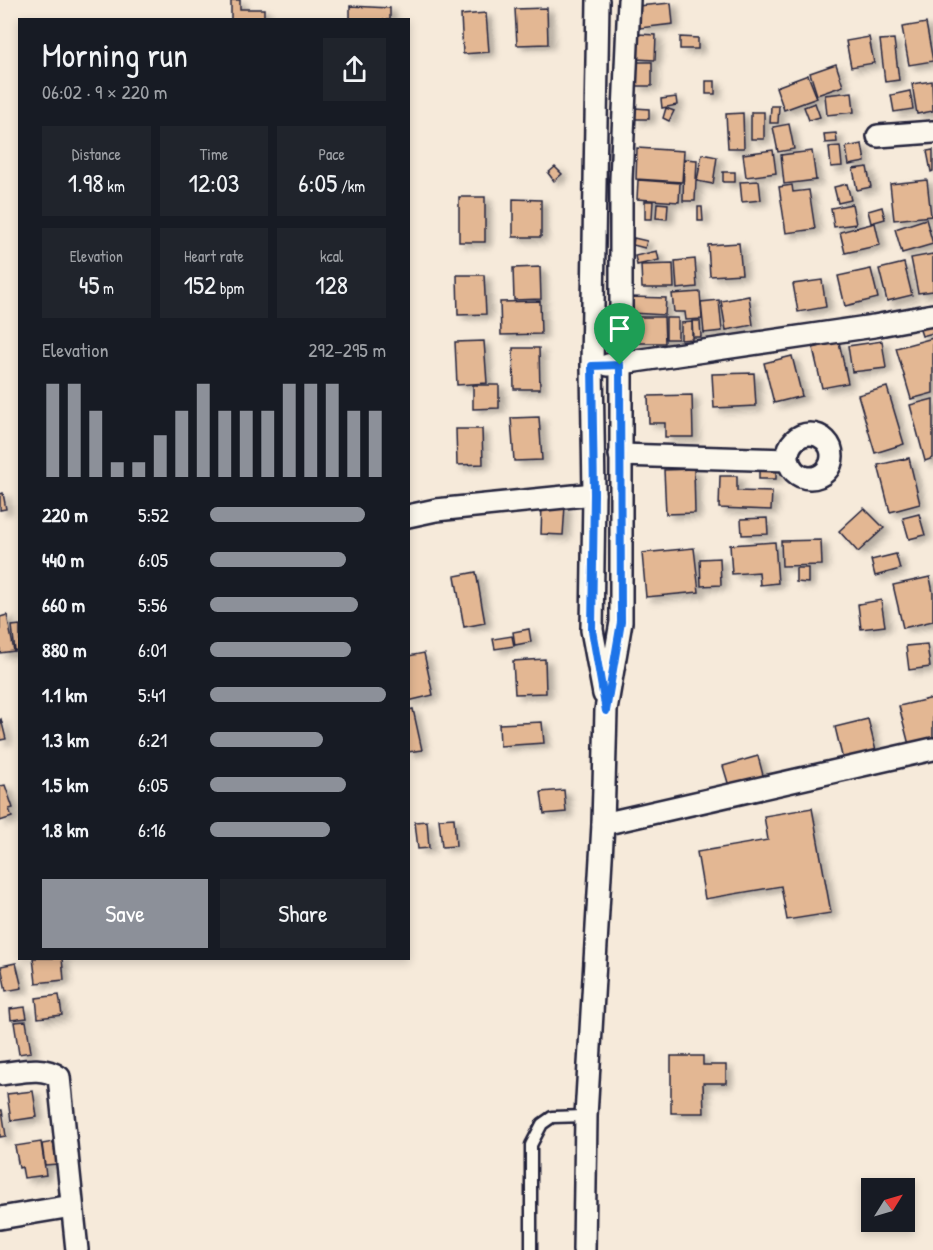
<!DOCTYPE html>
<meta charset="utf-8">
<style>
body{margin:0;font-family:"Patrick Hand",sans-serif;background:#20242c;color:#f1f3f6;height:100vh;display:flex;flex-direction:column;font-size:22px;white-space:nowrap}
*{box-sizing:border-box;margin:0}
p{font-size:20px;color:#9ea1a6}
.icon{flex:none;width:33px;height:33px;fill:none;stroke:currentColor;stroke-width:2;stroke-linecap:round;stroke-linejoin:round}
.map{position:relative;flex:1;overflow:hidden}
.sheet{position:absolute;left:18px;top:18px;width:392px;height:942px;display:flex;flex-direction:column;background:#171b24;border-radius:0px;box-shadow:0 3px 9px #0003}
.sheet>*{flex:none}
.needle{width:39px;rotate:53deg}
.controls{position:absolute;left:861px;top:1178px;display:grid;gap:12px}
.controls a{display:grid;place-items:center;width:54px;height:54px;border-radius:0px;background:#171b24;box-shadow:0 3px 9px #0003;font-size:30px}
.pin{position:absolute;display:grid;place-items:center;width:51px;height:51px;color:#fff;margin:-62px -26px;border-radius:50% 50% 50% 0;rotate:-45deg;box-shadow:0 0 6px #0007}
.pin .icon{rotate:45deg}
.round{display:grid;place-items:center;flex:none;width:63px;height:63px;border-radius:0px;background:#20242c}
.overview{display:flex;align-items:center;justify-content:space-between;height:102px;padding:0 24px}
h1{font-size:33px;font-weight:600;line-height:45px}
.stats{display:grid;grid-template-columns:repeat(3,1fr);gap:9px;height:102px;padding:6px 24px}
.stats div{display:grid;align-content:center;border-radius:0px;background:#20242c;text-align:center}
.stats b{font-size:26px;font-weight:600}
.stats small{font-size:16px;font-weight:400}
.stats p{font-size:16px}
.chart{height:168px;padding:12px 24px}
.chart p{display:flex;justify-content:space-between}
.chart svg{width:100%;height:108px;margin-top:6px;stroke:#8c9099;stroke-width:6}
.primary-button{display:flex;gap:12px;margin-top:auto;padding:12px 24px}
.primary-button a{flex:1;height:69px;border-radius:0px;background:#8c9099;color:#fff;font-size:24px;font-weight:600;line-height:69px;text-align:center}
.primary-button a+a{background:#20242c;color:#f1f3f6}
ul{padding:0 24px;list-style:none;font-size:20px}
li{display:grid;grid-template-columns:96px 72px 1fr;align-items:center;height:45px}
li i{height:15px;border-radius:8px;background:#8c9099}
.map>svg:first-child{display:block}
</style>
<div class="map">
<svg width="933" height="1250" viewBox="0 0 933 1250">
<defs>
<filter id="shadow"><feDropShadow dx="6" dy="4" stdDeviation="3" flood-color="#0004"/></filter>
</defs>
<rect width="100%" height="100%" fill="#f6eada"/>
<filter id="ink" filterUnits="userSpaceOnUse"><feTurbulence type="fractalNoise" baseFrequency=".0167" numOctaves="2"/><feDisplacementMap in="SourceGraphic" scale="12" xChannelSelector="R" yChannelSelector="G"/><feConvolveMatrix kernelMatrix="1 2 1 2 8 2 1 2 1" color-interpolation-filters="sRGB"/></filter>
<g filter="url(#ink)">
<g fill="#e3b793" stroke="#22223b" stroke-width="1.5" filter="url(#shadow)">
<path d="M231,0H240V9H264V20H231Z"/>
<path d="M671,3L673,24L640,28L637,6Z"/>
<path d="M350,6L390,8V20H350Z"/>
<path d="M547,8L548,44L517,45L515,9Z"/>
<path d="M486,13L489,52L463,54L461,15Z"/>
<path d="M926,23L933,61L909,65L902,27Z"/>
<path d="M638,34L656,35L655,60L636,59Z"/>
<path d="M680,37L698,38V49H680Z"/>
<path d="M869,37L874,63L851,67L846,41Z"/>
<path d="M894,39L899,80L885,82L880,40Z"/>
<rect x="636" y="62" width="16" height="24"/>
<path d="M836,64L843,86L817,95L810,73Z"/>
<path d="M808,75L817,98L784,110L776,87Z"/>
<rect x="706" y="81" width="9" height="13"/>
<path d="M932,81L933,111L917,114L912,84Z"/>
<path d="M910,91L913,109L894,112L891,95Z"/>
<path d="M852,92L854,112L827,115L825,95Z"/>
<path d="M676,97L677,105L662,108L661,99Z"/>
<path d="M815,103L820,117L809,120L804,107Z"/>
<path d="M771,106H779L778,123H770Z"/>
<path d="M635,108L649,109V119H635Z"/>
<path d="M666,108L674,111L669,121L663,118Z"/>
<rect x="751" y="112" width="13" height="27"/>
<path d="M743,113L744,148H728L726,114Z"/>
<path d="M789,124L794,149L778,152L773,127Z"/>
<path d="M836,133L837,142L825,143L824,134Z"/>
<path d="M862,144L865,162L849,165L846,147Z"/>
<path d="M840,146L842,166L831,167L829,147Z"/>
<path d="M637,148L684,151L682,182L636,179Z"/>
<path d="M773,150L776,173L746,177L743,154Z"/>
<path d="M933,150V171L931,172L927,151Z"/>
<path d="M812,151L816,180L784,184L781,155Z"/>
<path d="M702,154L717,157L713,184L697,181Z"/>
<path d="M684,159L697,160L695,201H683Z"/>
<path d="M555,167L562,174L554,181L548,173Z"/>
<path d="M867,167L871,187L857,190L853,169Z"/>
<rect x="723" y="172" width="12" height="10"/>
<path d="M638,180L680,183L679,202L637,199Z"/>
<path d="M927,180L931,216L894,220L890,184Z"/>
<path d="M759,181L761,200L742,202L740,182Z"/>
<path d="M847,184L851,200L838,203L834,187Z"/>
<path d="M792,185L793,192L809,190L815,229L786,233L779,187Z"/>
<rect x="459" y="197" width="26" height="45"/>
<path d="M513,199L541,200V237H513Z"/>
<path d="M645,201H653L652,219H645Z"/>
<path d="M657,203L668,204L667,219L656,218Z"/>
<path d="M852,204L856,224L834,227L831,208Z"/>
<path d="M698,207H702L703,221H698Z"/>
<path d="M882,207L885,219L871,223L868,211Z"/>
<path d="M926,219L933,244L902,253L895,229Z"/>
<path d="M875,223L880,245L845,253L840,232Z"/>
<path d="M634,238L647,241L645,248L633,245Z"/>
<path d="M739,243L742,274L710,276L708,245Z"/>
<path d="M657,251L659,260L637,265L635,256Z"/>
<path d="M933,254V291L918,293L911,258Z"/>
<path d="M695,259L697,287L677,289L675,261Z"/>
<path d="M904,263L912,295L887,301L879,269Z"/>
<path d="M673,264L674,288H642L641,265Z"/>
<path d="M540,267L541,299L514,300L513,268Z"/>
<path d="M871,269L878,298L845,306L838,276Z"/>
<path d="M457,275H484L486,314L458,315Z"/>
<path d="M822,280L826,307L798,312L793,284Z"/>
<path d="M700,292L702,319L686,320L685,312H674L672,294Z"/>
<path d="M749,296L753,325L726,330L721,301Z"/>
<path d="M631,297L666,298L665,315L631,313Z"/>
<path d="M719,300L722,331L704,333L701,302Z"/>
<path d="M540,301L541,334L501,335L500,302Z"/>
<path d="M634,317H664L665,343H634Z"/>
<rect x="666" y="318" width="12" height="21"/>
<path d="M692,321H700L701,337H693Z"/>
<path d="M692,322V339L681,340V323Z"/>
<path d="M933,323V333L922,336L919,327Z"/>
<path d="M933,338V393L911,399L896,348Z"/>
<path d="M484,341L487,383L457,385L455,342Z"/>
<path d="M882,341L886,368L852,372L848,346Z"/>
<path d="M839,342L848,383L822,388L813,348Z"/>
<path d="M513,348H539L540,389H514Z"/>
<path d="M792,356L802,396L774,403L764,363Z"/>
<path d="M754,373L756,406L714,408L712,374Z"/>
<path d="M473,385H499V408L473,409Z"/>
<path d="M887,387L904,444L875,453L858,395Z"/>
<path d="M692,395L693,437H665V423H649L648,396Z"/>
<path d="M933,399V458L925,461L910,405Z"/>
<path d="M539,417L542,460L514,461L511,418Z"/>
<path d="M456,429H482L483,464L457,465Z"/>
<path d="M909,458L920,504L890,512L878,465Z"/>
<path d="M776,468V479H759V469Z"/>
<path d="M694,469L695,513L666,514L664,470Z"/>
<path d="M720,476H737V491L772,492L771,510L719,508Z"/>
<path d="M3,493L6,509L0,510V494Z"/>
<path d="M542,505L565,506L563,535L541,534Z"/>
<path d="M864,508L884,528L858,552L839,531Z"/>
<path d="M919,514L925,535L909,539L903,518Z"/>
<path d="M767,518L768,534L742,535L741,519Z"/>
<path d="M821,540L822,565L782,566L781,541Z"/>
<path d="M775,542L778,583L760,585L759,572L732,574L730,545Z"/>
<path d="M694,548L699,592L646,597L642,553Z"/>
<path d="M896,554L900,569L875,576L871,560Z"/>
<path d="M720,558L721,585L701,586L700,559Z"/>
<path d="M796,568H808V583L796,582Z"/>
<path d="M476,572L485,623L464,627L455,576Z"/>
<path d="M930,577L933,593V621L903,628L893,585Z"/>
<path d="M881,600L885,626L861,629L858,604Z"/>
<path d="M7,615L14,651L0,653V617Z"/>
<path d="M20,625V650L15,651L12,626Z"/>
<path d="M529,629L531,642L515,645L513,632Z"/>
<path d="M512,636L514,646L495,649L493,639Z"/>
<path d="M927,644L930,667L909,670L906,646Z"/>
<path d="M424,653L433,695L408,701V656Z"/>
<path d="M545,659L546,693L515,694L513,661Z"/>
<path d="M933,698V739L909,745L899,706Z"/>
<path d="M413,709L422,750L408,752V710Z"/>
<path d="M1,719L6,739L0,740V720Z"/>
<path d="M868,719L876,751L843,760L835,727Z"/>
<path d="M542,722L544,743L500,746L499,724Z"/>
<path d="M758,756L765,783L731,793L723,766Z"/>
<path d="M5,785L13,808L9,809L12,817L0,821V786Z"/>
<path d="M564,790L566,812L544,814L541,792Z"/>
<path d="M812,808L831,913L787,920L781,886L705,899L697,852L768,840L764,816Z"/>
<path d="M454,818L456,846L442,847L439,819Z"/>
<path d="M427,821L429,848L418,849L415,822Z"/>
<path d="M33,958H62L64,980L36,983Z"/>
<path d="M16,963L22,988L6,991L1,966Z"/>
<path d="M59,995L62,1015L38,1018L36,998Z"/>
<path d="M25,1007L27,1018L11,1020L10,1009Z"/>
<path d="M26,1021L31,1052L19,1054L14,1022Z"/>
<path d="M671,1056H703V1065H726V1083H703L704,1113H671Z"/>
<path d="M33,1091L37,1117L11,1121L7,1094Z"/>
<path d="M0,1110H2L6,1136L0,1137Z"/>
<path d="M41,1142L46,1175L24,1178L22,1167L19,1168L15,1146Z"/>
<path d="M53,1142L57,1164L45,1165L42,1144Z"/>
</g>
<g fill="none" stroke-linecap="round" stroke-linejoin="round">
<g stroke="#22223b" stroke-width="15">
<path id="service" d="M531,1250V1145L542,1124L552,1117L586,1116"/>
</g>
<g stroke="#22223b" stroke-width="26">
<g id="minor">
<path d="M598,0L592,366L594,494L592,630L604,694"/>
<path d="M878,136L933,132"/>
<path d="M608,365L874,326L933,315"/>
<circle cx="810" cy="456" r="22"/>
<path d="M620,455L788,460"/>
<path d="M408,516L436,510L594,494"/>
<path d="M603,824L933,749"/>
<path d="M0,1074C20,1072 42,1065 59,1077L77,1250"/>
<path d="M0,1218L72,1206"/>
<path d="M584,1250L586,1116L603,824L606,710L621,622V179L629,0"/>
</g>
</g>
<use href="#service" stroke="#fbf7ec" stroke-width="10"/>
<use href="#minor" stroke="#fbf7ec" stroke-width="21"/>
</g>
</g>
<g fill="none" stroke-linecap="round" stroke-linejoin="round" filter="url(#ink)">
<g stroke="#fff" stroke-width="12">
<path id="route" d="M620,365L621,622L606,711L592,630L594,494L592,366Z"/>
</g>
<use href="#route" stroke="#1a73e8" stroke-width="8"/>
</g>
</svg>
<div class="controls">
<a><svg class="needle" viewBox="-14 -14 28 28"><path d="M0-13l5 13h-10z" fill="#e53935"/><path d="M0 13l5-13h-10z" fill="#9ea1a6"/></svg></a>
</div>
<div class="pin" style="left:620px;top:365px;background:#1e9e55"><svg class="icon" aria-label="arrive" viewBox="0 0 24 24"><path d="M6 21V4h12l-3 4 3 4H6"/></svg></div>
<section class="sheet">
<div class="overview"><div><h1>Morning run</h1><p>06:02 · 9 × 220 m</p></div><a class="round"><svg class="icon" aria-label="share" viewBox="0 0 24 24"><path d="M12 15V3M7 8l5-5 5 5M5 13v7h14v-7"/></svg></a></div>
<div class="stats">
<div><p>Distance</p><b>1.98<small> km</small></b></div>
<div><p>Time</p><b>12:03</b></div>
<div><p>Pace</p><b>6:05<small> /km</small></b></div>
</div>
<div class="stats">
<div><p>Elevation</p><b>45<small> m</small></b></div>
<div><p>Heart rate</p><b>152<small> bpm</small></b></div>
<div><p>kcal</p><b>128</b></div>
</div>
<div class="chart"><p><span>Elevation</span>292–295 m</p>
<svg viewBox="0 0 160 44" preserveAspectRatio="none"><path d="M5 44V6M15 44V6M25 44V17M35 44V38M45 44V38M55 44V27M65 44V17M75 44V6M85 44V17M95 44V17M105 44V17M115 44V6M125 44V6M135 44V6M145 44V17M155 44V17"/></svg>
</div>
<ul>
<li><b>220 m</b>5:52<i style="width:88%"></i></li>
<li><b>440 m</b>6:05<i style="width:77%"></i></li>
<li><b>660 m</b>5:56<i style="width:84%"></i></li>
<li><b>880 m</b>6:01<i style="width:80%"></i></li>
<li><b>1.1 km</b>5:41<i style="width:100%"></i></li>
<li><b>1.3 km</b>6:21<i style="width:64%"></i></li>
<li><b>1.5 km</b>6:05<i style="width:77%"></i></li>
<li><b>1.8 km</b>6:16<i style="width:68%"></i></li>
</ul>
<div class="primary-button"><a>Save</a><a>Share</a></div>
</section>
</div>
